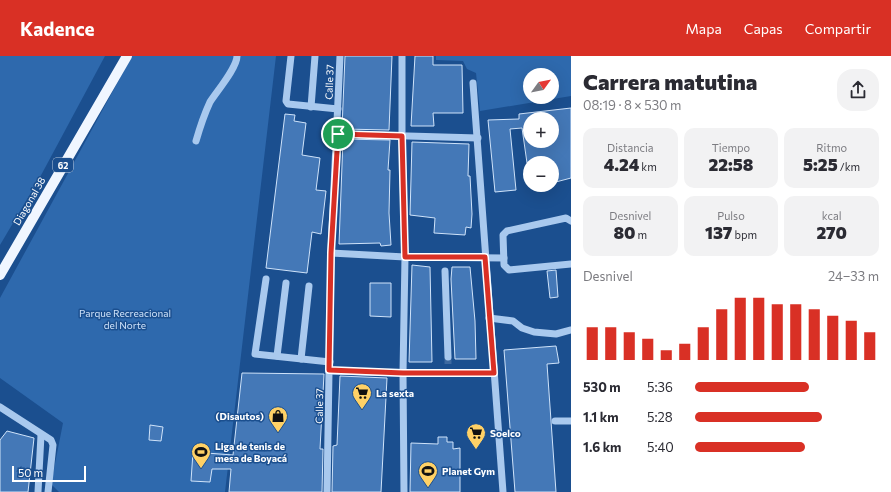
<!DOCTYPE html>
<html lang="es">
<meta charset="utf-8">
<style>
body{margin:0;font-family:Commissioner,sans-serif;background:#f2f2f3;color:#2b2b33;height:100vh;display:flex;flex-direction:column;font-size:15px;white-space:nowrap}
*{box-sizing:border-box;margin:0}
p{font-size:13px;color:#7c7c81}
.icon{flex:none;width:22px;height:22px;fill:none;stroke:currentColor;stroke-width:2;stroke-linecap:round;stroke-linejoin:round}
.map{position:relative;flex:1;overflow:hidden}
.side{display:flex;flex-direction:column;background:#fff;width:320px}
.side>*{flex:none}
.needle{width:26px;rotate:57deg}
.buttons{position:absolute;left:523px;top:12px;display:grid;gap:8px}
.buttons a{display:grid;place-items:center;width:36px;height:36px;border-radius:50%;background:#fff;box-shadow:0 4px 16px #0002;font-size:20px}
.scale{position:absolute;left:12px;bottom:10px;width:74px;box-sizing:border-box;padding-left:4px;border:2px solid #fff;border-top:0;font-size:11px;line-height:14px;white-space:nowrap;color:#fff;-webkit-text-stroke:3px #1b4f8f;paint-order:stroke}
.pin{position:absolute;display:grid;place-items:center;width:34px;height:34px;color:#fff;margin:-17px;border:2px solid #fff;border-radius:50%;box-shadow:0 1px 4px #0007}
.round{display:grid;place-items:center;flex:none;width:42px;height:42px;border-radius:16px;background:#f2f2f3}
.overview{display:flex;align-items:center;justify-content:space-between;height:68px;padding:0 12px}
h1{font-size:22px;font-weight:800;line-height:30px}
.stats{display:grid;grid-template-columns:repeat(3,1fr);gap:6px;height:68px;padding:4px 12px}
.stats div{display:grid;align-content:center;border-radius:10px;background:#f2f2f3;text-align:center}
.stats b{font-size:17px;font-weight:800}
.stats small{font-size:11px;font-weight:400}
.stats p{font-size:11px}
.chart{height:112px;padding:8px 12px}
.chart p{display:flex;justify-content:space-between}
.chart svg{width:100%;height:72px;margin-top:4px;stroke:#d93025;stroke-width:6}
ul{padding:0 12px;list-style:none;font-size:13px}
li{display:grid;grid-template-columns:64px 48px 1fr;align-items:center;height:30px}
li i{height:10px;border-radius:5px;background:#d93025}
header{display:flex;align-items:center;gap:24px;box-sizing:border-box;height:56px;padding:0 20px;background:#d93025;color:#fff}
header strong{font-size:19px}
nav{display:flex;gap:22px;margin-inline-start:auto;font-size:14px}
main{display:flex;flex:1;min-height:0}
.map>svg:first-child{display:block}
</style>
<header>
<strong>Kadence</strong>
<nav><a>Mapa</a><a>Capas</a><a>Compartir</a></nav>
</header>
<main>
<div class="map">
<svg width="571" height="436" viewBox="0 0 571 436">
<rect width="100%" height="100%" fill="#1b4f8f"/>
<g fill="#2e69ad" fill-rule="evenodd">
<path d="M0,0H105L39,123L0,189Z"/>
<path d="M132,0H276L225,436H59L51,428L63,367L0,322V242Z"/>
<path d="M436,0H571V40L480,55L476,17L467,13L463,5L436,4ZM530,19H552V41H530Z"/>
</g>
<g fill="#4478b7" stroke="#cfe3fa" fill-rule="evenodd">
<path d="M345,0H392L389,74L343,73L342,72Z"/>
<path d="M415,0H433V9H462L463,57H433L434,70H411Z"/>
<path d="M571,52V122L552,127V107H527L522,72L510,73L516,134L495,136L488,64L519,63V58ZM530,63H552V85H530Z"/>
<path d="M285,58L295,59L294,65L306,67L302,99L320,102L316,134L326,135L321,178L312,176L307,217L266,212Z"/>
<path d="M343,83L390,84L388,114H390L389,157L391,189L381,190L380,187L339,188Z"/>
<path d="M412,86L469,88L468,120H470L472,158L471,172L466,171L465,179L434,177L435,162L410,159Z"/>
<path d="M412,209L430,211L432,306H409Z"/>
<path d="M452,211H470L475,265L476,303H455L451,223Z"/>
<path d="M556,214L558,241L550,242L547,215Z"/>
<path d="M370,227H391V261L370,260Z"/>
<path d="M556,290L559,307L547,308L556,436H515L504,294Z"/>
<path d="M242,317L324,318L320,393H323L322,436H229L231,413H212L210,426L191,425L193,396L233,399Z"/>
<path d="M340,320L387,322L381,436H332L333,390L337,389Z"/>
<path d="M150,369L163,371L161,385L149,384Z"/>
<path d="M7,375L34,382L28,436H0V384Z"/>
<path d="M438,381H447V386H453V393L460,392V436H410L411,387L438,388Z"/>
</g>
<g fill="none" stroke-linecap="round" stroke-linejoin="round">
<path stroke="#3d69a0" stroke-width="7" stroke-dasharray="7 3.5" stroke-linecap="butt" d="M448,301V311"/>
<g stroke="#a9c9ee" stroke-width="7">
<path d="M291,0L286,45L288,48L338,53"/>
<path d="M402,0V80L405,201L403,317L404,436"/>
<path d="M473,27L503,436"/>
<path d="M311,51L315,0"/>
<path d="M338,78L478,82"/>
<path d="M196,85C200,71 204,59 210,46C217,35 237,12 237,0"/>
<path d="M571,165L566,162L507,175L503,179L504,209L509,214L571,208"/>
<path d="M331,197L405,201L504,202"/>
<path d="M445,215L448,301"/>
<path d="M266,223L255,298L330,306"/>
<path d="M489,262L513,265L522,272L534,276L556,278L571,274"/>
<path d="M277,300L286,227"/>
<path d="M301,303L309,230"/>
<path d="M329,315L403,317H494"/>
<path d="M0,351L51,384L53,389L48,436"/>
<path d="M555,365H571"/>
<path d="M38,436L41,379"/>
<path d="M327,436L331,197L340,0"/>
</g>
<path stroke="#f0f6ff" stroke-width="10" d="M0,219L127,0"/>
</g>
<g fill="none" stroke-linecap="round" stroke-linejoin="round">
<g stroke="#fff" stroke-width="8">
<path id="route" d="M338,78L402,80L405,201H485L494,317H403L329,314L331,197Z"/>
</g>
<use href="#route" stroke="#d93025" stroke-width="5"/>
</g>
<defs>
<g id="supermarket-pin" transform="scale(1)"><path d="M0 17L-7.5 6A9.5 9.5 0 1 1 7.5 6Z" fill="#ffd166" stroke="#1b4f8f"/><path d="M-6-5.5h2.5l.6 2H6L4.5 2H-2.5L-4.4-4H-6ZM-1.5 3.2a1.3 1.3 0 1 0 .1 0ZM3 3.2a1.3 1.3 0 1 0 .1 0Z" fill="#111"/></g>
<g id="shop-pin" transform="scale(1)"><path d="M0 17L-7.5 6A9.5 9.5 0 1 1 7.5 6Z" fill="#ffd166" stroke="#1b4f8f"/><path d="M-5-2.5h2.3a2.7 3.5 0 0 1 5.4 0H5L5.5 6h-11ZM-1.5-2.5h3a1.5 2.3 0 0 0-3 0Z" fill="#111"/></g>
<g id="stadium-pin" transform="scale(1)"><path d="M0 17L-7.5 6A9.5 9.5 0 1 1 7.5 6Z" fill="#ffd166" stroke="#1b4f8f"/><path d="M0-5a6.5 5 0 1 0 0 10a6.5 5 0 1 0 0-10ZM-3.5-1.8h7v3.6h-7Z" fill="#111"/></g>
</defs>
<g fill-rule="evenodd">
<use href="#supermarket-pin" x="362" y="337"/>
<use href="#shop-pin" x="278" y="360"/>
<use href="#supermarket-pin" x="476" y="377"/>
<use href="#stadium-pin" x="201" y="396"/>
<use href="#stadium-pin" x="428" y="415"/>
</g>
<g text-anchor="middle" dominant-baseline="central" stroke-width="3" stroke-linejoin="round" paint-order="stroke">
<rect fill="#1b4f8f" stroke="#bbcadd" stroke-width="1" x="53" y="102" width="20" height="14" rx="3"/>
<g font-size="9" font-weight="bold" fill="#fff">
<text x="63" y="109">62</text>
</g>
<g font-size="10" fill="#fff" stroke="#1b4f8f">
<text transform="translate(329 26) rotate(-88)">Calle 37</text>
<text transform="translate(29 145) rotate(-60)">Diagonal 38</text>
<text transform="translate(319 350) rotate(-89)">Calle 37</text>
</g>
<g font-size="10" fill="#cfe3fa" stroke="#1b4f8f">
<text x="125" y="257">Parque Recreacional<tspan x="125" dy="12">del Norte</tspan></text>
</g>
<g font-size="10" font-weight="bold" fill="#fff" stroke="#1b4f8f" text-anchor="start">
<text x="376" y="337">La sexta</text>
<text x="264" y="360" text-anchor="end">(Disautos)</text>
<text x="490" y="377">Soelco</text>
<text x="215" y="390">Liga de tenis de<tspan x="215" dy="12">mesa de Boyacá</tspan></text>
<text x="442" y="415">Planet Gym</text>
</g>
</g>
</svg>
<div class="buttons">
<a><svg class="needle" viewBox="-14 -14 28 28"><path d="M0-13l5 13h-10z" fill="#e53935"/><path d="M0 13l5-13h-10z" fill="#7c7c81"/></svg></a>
<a>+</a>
<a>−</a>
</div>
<div class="scale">50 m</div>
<div class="pin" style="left:338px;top:78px;background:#1e9e55"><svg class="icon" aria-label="arrive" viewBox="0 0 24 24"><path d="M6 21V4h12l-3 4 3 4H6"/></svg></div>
</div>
<section class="side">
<div class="overview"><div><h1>Carrera matutina</h1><p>08:19 · 8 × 530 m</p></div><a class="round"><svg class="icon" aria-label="share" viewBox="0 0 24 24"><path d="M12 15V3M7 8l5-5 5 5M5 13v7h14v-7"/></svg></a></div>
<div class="stats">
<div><p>Distancia</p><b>4.24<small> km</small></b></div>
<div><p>Tiempo</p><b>22:58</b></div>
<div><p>Ritmo</p><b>5:25<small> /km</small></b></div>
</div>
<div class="stats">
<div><p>Desnivel</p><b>80<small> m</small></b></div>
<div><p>Pulso</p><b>137<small> bpm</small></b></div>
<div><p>kcal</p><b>270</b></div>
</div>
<div class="chart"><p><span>Desnivel</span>24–33 m</p>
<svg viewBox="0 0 160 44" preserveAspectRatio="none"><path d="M5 44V24M15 44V24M25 44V27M35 44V31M45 44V38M55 44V34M65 44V24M75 44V13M85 44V6M95 44V6M105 44V10M115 44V10M125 44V13M135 44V17M145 44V20M155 44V27"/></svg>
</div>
<ul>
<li><b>530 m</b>5:36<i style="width:62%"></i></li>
<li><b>1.1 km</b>5:28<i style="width:69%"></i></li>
<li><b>1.6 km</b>5:40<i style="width:60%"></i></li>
</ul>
</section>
</main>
